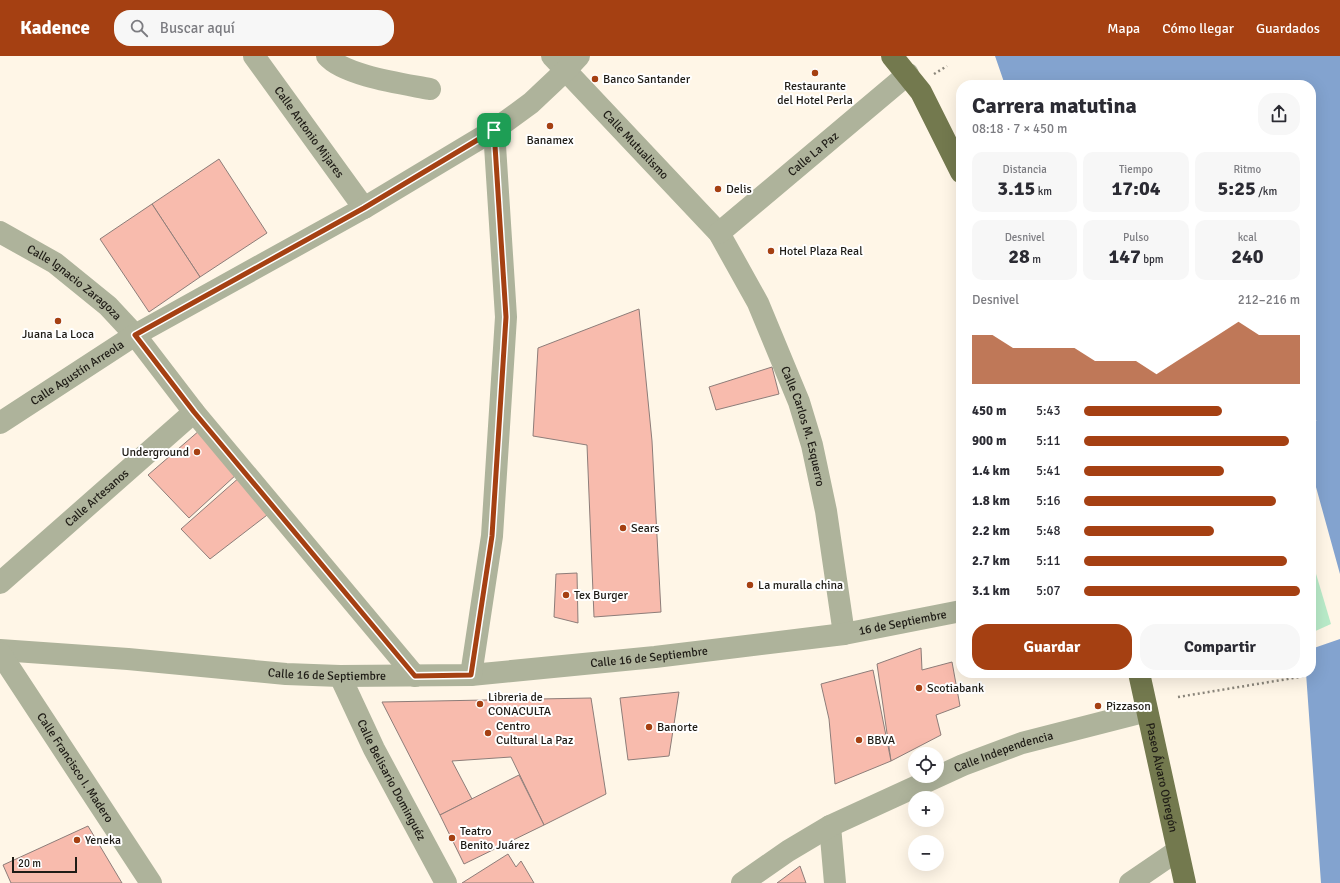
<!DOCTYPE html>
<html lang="es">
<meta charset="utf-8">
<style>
body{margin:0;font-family:Signika,sans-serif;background:#f7f7f7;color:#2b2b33;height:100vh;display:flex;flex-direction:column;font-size:15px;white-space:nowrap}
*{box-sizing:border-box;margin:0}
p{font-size:13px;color:#7c7c81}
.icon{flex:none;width:22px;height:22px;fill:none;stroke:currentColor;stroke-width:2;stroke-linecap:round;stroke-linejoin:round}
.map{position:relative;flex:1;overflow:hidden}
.drawer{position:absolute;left:956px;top:24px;width:360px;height:598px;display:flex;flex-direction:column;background:#fff;border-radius:16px;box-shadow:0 4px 16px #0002}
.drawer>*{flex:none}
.tools{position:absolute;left:908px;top:691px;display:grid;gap:8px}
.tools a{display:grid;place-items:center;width:36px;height:36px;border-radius:50%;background:#fff;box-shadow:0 4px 16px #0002;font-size:20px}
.scale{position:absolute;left:12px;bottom:10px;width:65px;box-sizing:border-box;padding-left:4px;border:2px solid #1f1c16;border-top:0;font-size:11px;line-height:14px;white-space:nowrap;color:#1f1c16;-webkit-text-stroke:3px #fff;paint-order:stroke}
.pin{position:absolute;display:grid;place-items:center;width:34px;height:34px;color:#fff;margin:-17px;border-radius:8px;box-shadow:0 2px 6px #0006}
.round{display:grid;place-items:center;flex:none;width:42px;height:42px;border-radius:16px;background:#f7f7f7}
.headline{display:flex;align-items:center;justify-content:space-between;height:68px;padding:0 16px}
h1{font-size:22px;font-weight:700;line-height:30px}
.stats{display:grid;grid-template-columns:repeat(3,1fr);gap:6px;height:68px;padding:4px 16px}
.stats div{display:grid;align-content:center;border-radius:10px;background:#f7f7f7;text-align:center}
.stats b{font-size:20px;font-weight:700}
.stats small{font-size:11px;font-weight:400}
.stats p{font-size:11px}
.chart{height:112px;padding:8px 16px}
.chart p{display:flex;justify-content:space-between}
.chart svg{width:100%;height:72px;margin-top:4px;fill:#a54012;opacity:.7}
.primary-button{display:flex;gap:8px;margin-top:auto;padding:8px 16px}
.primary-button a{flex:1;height:46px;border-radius:16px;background:#a54012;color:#fff;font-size:16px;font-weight:700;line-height:46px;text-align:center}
.primary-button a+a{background:#f7f7f7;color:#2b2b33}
ul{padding:0 16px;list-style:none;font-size:13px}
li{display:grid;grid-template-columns:64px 48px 1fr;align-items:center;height:30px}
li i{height:10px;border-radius:5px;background:#a54012}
header{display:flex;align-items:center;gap:24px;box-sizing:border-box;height:56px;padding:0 20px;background:#a54012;color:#fff}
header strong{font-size:19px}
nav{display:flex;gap:22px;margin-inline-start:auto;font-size:14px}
.search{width:280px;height:36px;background:#f7f7f7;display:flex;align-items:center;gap:10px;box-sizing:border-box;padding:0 14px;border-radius:16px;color:#7c7c81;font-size:15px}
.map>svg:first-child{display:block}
</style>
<header>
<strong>Kadence</strong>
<div class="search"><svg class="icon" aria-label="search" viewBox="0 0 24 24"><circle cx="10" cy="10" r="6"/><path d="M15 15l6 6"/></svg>Buscar aquí</div>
<nav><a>Mapa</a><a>Cómo llegar</a><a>Guardados</a></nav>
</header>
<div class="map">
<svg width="1340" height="827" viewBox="0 0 1340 827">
<rect width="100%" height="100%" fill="#fff6e7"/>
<path fill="#b9ebc9" d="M1311,501L1331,568L1311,577Z"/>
<g fill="#83a3cf">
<path d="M995,0H1340V518L1311,413V367L1317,364L1311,366V29H1005Z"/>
<path d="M1340,583V827H1321L1306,617H1311V593Z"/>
</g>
<g fill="#f8bbad" stroke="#8d7d79">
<path d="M219,103L267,177L200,221L152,148Z"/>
<path d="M152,148L200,221L149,256L100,183Z"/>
<path d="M639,253L652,385L661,556L594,561L587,389L533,380L538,292Z"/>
<path d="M772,311L779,338L716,354L709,331Z"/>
<path d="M200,374L237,418L189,462L148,419Z"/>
<path d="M241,420L271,456L210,503L181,473Z"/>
<path d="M577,517L578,567L554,561L556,518Z"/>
<path d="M921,592L922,614L952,606L960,650L936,659L941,679L891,705L877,608Z"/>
<path d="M873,614L891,705L835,728L829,663L821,628Z"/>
<path d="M679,636L669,700L628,704L620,642Z"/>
<path d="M591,642L606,738L544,769L511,701L452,705L472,743L440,759L382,646Z"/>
<path d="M519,719L544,769L464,808L440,759Z"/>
<path d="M88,770L122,827H11L3,809Z"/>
<path d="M508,798L516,811L521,805L534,827H462Z"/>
<path d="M800,810L806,827H777Z"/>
</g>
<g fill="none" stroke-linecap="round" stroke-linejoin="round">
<g stroke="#8b867b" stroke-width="2.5" stroke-dasharray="2 3" stroke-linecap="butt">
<path d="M934,18L947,10"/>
<path d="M1178,641L1306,620"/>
</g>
<g stroke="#aeb39b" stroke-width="22">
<path id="s1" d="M254,0L364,152"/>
<path d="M327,0C344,20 405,28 430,33"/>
<path id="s2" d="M552,0L719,177L758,247L799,346L812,389L826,455L844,578"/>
<path id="s3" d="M0,176L55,207L108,250L135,279L194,356L415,620"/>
<path id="s4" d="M719,177L908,18"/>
<path id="s5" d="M0,367L135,279L364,152L494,74L531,47L566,14L579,0"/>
<path id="s6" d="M0,527L194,356"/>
<path id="s7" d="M0,594L128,603L286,618L340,620L471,619L655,601L844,578L961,555"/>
<path id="s8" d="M0,597L151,827"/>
<path d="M471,619L492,480L506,261L494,74"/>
<path id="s9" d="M340,620L374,693L446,827"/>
<path d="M830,770L835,827"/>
<path id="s10" d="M742,827L788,795L830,770L963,709L1022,687L1147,655"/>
<path d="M1130,827L1177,795"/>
</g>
<g stroke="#73794e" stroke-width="22">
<path d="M892,0L921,36L961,116"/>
<path id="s11" d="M1139,617L1185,827"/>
</g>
</g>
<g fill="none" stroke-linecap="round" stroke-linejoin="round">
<g stroke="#fff" stroke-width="8">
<path id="route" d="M494,74L506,261L492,480L471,619L415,620L194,356L135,279L364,152Z"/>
</g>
<use href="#route" stroke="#a54012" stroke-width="5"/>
</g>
<g fill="#a54012" stroke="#fff" stroke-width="1.5">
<circle cx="815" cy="17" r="4"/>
<circle cx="595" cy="23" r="4"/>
<circle cx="550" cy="70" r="4"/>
<circle cx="718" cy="133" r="4"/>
<circle cx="771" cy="195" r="4"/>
<circle cx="58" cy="265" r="4"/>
<circle cx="197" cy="396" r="4"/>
<circle cx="623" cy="472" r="4"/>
<circle cx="750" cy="529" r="4"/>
<circle cx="566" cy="539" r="4"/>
<circle cx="919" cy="632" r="4"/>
<circle cx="480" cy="648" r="4"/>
<circle cx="1098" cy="650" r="4"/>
<circle cx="649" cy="671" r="4"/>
<circle cx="488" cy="677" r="4"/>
<circle cx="859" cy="684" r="4"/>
<circle cx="452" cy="782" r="4"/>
<circle cx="77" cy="784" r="4"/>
</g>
<g text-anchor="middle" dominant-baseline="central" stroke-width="4" stroke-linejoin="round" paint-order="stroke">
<g font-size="12" fill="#1f1c16" stroke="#fff" text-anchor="start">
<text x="603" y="23">Banco Santander</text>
<text x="815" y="30" text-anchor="middle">Restaurante<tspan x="815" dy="14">del Hotel Perla</tspan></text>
<text x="550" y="84" text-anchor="middle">Banamex</text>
<text x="726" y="133">Delis</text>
<text x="779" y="195">Hotel Plaza Real</text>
<text x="58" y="278" text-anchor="middle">Juana La Loca</text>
<text x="189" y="396" text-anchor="end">Underground</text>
<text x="631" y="472">Sears</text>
<text x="758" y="529">La muralla china</text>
<text x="574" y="539">Tex Burger</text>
<text x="927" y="632">Scotiabank</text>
<text x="488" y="641">Libreria de<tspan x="488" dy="14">CONACULTA</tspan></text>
<text x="1106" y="650">Pizzason</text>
<text x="496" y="670">Centro<tspan x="496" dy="14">Cultural La Paz</tspan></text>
<text x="657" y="671">Banorte</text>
<text x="867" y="684">BBVA</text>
<text x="460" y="775">Teatro<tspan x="460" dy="14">Benito Juárez</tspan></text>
<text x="85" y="784">Yeneka</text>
</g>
<g font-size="12" fill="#1f1c16" stroke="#fff">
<text stroke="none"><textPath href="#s1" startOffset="94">Calle Antonio Mijares</textPath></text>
<text stroke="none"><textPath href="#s2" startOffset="122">Calle Mutualismo</textPath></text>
<text stroke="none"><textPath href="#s4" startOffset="123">Calle La Paz</textPath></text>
<text stroke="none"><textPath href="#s3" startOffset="90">Calle Ignacio Zaragoza</textPath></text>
<text stroke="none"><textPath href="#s5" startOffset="92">Calle Agustín Arreola</textPath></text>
<text stroke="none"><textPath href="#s2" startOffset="455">Calle Carlos M. Esquerro</textPath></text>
<text stroke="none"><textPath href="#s6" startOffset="129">Calle Artesanos</textPath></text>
<text stroke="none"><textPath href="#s7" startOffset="907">16 de Septiembre</textPath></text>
<text stroke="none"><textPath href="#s7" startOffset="651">Calle 16 de Septiembre</textPath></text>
<text stroke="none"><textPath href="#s7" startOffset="328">Calle 16 de Septiembre</textPath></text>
<text stroke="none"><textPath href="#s10" startOffset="294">Calle Independencia</textPath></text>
<text stroke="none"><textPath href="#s8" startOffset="137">Calle Francisco I. Madero</textPath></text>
<text stroke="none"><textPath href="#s11" startOffset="107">Paseo Álvaro Obregón</textPath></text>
<text stroke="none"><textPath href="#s9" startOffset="116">Calle Belisario Dominguéz</textPath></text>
</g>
</g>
</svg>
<div class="tools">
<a><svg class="icon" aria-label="locate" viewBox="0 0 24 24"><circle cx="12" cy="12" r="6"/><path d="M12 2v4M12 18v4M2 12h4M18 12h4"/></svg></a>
<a>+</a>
<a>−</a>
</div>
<div class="scale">20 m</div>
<div class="pin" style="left:494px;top:74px;background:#1e9e55"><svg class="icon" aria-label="arrive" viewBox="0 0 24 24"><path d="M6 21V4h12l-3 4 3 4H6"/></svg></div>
<section class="drawer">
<div class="headline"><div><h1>Carrera matutina</h1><p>08:18 · 7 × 450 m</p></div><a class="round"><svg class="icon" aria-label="share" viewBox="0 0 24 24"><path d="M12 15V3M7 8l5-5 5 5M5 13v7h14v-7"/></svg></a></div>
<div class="stats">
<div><p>Distancia</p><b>3.15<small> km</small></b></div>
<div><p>Tiempo</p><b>17:04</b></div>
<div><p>Ritmo</p><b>5:25<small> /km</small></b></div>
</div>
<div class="stats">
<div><p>Desnivel</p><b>28<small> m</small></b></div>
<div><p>Pulso</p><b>147<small> bpm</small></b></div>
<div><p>kcal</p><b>240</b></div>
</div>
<div class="chart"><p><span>Desnivel</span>212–216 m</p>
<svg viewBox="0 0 160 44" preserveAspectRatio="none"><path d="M0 44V14L10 14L20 22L30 22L40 22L50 22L60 30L70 30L80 30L90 38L100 30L110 22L120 14L130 6L140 14L150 14L160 14V44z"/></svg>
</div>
<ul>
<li><b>450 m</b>5:43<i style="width:64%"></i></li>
<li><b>900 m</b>5:11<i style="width:95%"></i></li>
<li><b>1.4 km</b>5:41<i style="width:65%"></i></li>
<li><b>1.8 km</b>5:16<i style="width:89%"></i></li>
<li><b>2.2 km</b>5:48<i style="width:60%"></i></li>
<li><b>2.7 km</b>5:11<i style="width:94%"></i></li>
<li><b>3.1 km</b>5:07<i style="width:100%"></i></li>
</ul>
<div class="primary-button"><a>Guardar</a><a>Compartir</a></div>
</section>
</div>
